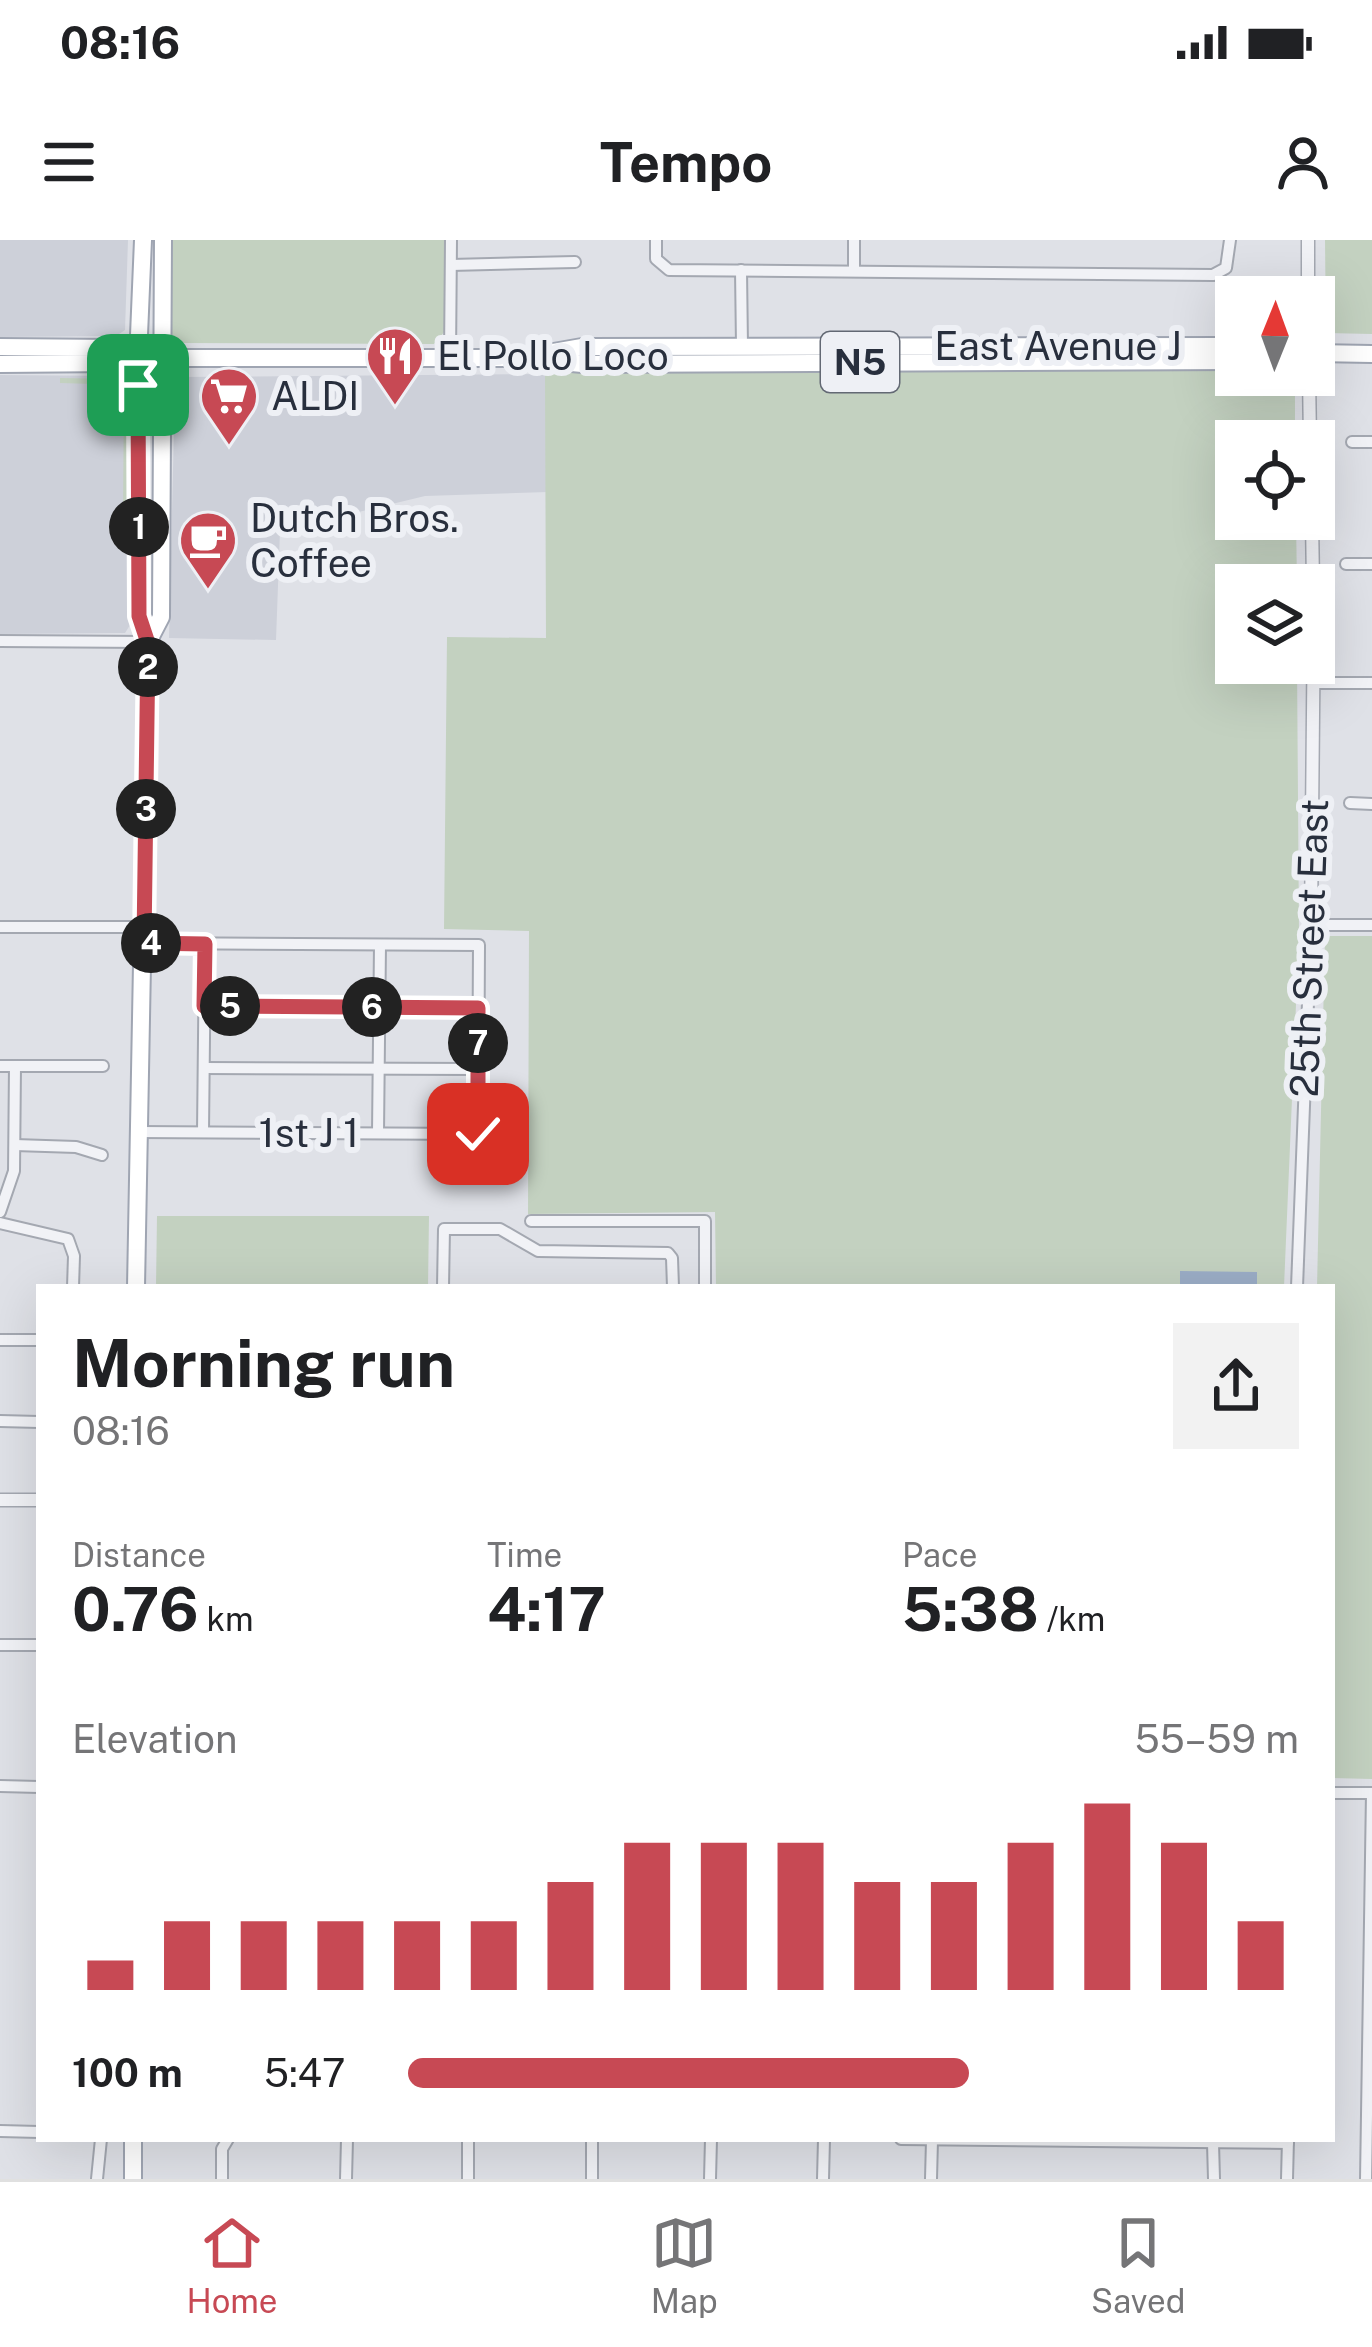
<!DOCTYPE html>
<meta charset="utf-8">
<style>
body{margin:0;font-family:"Public Sans",sans-serif;background:#f2f2f2;color:#202124;height:100vh;display:flex;flex-direction:column;font-size:45px;white-space:nowrap}
*{box-sizing:border-box;margin:0}
p{font-size:39px;color:#757577}
.icon{flex:none;width:66px;height:66px;fill:none;stroke:currentColor;stroke-width:2;stroke-linecap:round;stroke-linejoin:round}
.map{position:relative;flex:1;overflow:hidden}
.panel{position:absolute;left:36px;top:1044px;width:1299px;height:858px;display:flex;flex-direction:column;background:#fff;border-radius:0px;box-shadow:0 12px 48px #0002}
.panel>*{flex:none}
.needle{width:78px;rotate:1deg}
.tools{position:absolute;left:1215px;top:36px;display:grid;gap:24px}
.tools a{display:grid;place-items:center;width:120px;height:120px;border-radius:0px;background:#fff;box-shadow:0 12px 48px #0002;font-size:60px}
.pin{position:absolute;display:grid;place-items:center;width:102px;height:102px;color:#fff;margin:-51px;border-radius:24px;box-shadow:0 6px 18px #0006}
.km{position:absolute;width:60px;height:60px;margin:-30px;border-radius:50%;background:#222;color:#fff;font-size:33px;line-height:60px;text-align:center}
.round{display:grid;place-items:center;flex:none;width:126px;height:126px;border-radius:0px;background:#f2f2f2}
.headline{display:flex;align-items:center;justify-content:space-between;height:204px;padding:0 36px}
h1{font-size:66px;font-weight:700;line-height:90px}
.metrics{display:grid;grid-template-columns:repeat(3,1fr);gap:18px;height:204px;padding:12px 36px}
.metrics div{display:grid;align-content:center}
.metrics b{font-size:60px;font-weight:700}
.metrics small{font-size:33px;font-weight:400}
.metrics p{font-size:33px}
.chart{height:336px;padding:24px 36px}
.chart p{display:flex;justify-content:space-between}
.chart svg{width:100%;height:216px;margin-top:12px;stroke:#c74954;stroke-width:6}
ul{padding:0 36px;list-style:none;font-size:39px}
li{display:grid;grid-template-columns:192px 144px 1fr;align-items:center;height:90px}
li i{height:30px;border-radius:15px;background:#c74954}
.status{display:flex;justify-content:space-between;align-items:center;height:84px;padding:0 60px;background:#fff;direction:ltr}
.status svg{height:33px;fill:currentColor}
header{display:flex;justify-content:space-between;align-items:center;height:156px;padding:0 36px;background:#fff;font-size:54px;font-weight:700}
.tab-bar{display:flex;justify-content:space-around;align-items:center;height:168px;border-top:3px solid #e0e0e0;background:#fff;font-size:33px;color:#757577}
.tab-bar a{display:grid;justify-items:center;gap:6px}
.tab-bar .current{color:#c74954}
.map>svg:first-child{display:block}
</style>
<div class="status"><b>08:16</b><svg viewBox="0 0 49 12"><path d="M0 12V9h3v3zM5 12V6h3v6zM10 12V3h3v9zM15 12V0h3v12zM26 1h20v11H26zM47 4h2v5h-2z"/></svg></div>
<header><svg class="icon" aria-label="menu" viewBox="0 0 24 24"><path d="M4 6h16M4 12h16M4 18h16"/></svg>Tempo<svg class="icon" aria-label="person" viewBox="0 0 24 24"><circle cx="12" cy="8" r="4"/><path d="M4 21q1-7 8-7t8 7"/></svg></header>
<div class="map">
<svg width="1372" height="1939" viewBox="0 0 1372 1939">
<rect width="100%" height="100%" fill="#dfe1e7"/>
<g fill="#cdd0d9">
<path d="M0,0H128L125,90L116,96L0,97Z"/>
<path d="M546,134L548,252L425,256L280,291L276,400L169,398L175,146L180,137Z"/>
<path d="M0,135L117,136L130,142V385L125,393L0,394Z"/>
</g>
<g fill="#c3d1c0">
<path d="M172,0H445V91L434,104L171,103Z"/>
<path d="M1325,0H1372V94L1326,93Z"/>
<path d="M589,127L1236,130V135H1295V201H1236V279H1296L1297,345H1236V423H1297L1299,694L1284,1047H716L715,972L528,974L529,691L444,689L447,397L546,398L545,135Z"/>
<path d="M60,138L118,139L128,147L127,268H123L124,145L60,143Z"/>
<path d="M1325,696H1372V1539L1332,1538V1047H1317Z"/>
<path d="M157,976H429L428,1047H156Z"/>
</g>
<path fill="#9badc6" d="M1180,1031L1257,1032V1047H1180Z"/>
<g fill="none" stroke-linecap="round" stroke-linejoin="round">
<g stroke="#a4a8b1" stroke-width="14">
<g id="minor">
<path d="M656,0V19L669,30L1213,35L1226,28L1230,0"/>
<path d="M451,25L575,22"/>
<path d="M741,30L742,106"/>
<path d="M854,30V0"/>
<path d="M450,118L451,0"/>
<path d="M1352,202H1372"/>
<path d="M1346,324H1372"/>
<path d="M0,401L148,402"/>
<path d="M1316,443H1372"/>
<path d="M1350,563L1372,564"/>
<path d="M0,687H144"/>
<path d="M204,766L478,768"/>
<path d="M0,826H103"/>
<path d="M204,828L478,829"/>
<path d="M139,892L478,894L479,705L144,703"/>
<path d="M203,892L205,704"/>
<path d="M378,893L380,705"/>
<path d="M15,905L76,907L102,915"/>
<path d="M0,972L14,931L15,826"/>
<path d="M531,981H705V1047"/>
<path d="M0,983L68,999L74,1016L73,1047"/>
<path d="M443,1047L444,989H500L538,1011L668,1013L672,1018L673,1047"/>
<path d="M1297,1047L1311,685H1372"/>
<path d="M0,1100H39"/>
<path d="M0,1181L39,1182"/>
<path d="M0,1405H39"/>
<path d="M0,1546L39,1547"/>
<path d="M1332,1553H1372L1366,1939"/>
<path d="M0,1891L39,1892"/>
<path d="M901,1899L1288,1903"/>
<path d="M1213,1903L1214,1939"/>
<path d="M97,1939L101,1899"/>
<path d="M222,1939V1909L228,1899"/>
<path d="M346,1939L347,1899"/>
<path d="M468,1939V1899"/>
<path d="M592,1939V1899"/>
<path d="M710,1939L711,1899"/>
<path d="M823,1939L824,1899"/>
<path d="M931,1939L932,1900"/>
<path d="M1287,1939L1288,1899"/>
</g>
</g>
<g stroke="#a4a8b1" stroke-width="15">
<g id="tertiary">
<path d="M1308,0V57"/>
<path d="M1309,135L1310,201"/>
<path d="M1312,279L1313,345"/>
<path d="M1311,685L1314,369"/>
<path d="M0,1260H39"/>
</g>
</g>
<g stroke="#9fa5b2" stroke-width="20">
<g id="primary">
<path d="M0,107L115,108L137,118"/>
<path d="M1314,113L1372,114"/>
<path d="M542,114L582,107L1236,106"/>
<path d="M0,124L117,123L138,119L183,118H521L582,124L1236,121"/>
<path d="M148,402L161,377L163,0"/>
<path d="M136,1047L148,402L138,376V119L143,0"/>
<path d="M133,1939V1899"/>
</g>
</g>
<use href="#minor" stroke="#f1f2f6" stroke-width="10"/>
<use href="#tertiary" stroke="#f1f2f6" stroke-width="12"/>
<use href="#primary" stroke="#fff" stroke-width="16"/>
</g>
<g fill="none" stroke-linecap="round" stroke-linejoin="round">
<g stroke="#fff" stroke-width="24">
<path id="route" d="M138,145L139,376L148,403L144,703L205,704L204,766L478,768V894"/>
</g>
<use href="#route" stroke="#c74954" stroke-width="15"/>
</g>
<defs>
<g id="restaurant-pin" transform="scale(3)"><path d="M0 17L-7.5 6A9.5 9.5 0 1 1 7.5 6Z" fill="#c74954" stroke="#eef0f5"/><path d="M-5-6h1v4h1v-4h1v4h1v-4h1v5L-1.5 .5V6h-2V.5L-5-1ZM5-6V6H3V1.5H1.5Q1.5-4 5-6Z" fill="#fff"/></g>
<g id="supermarket-pin" transform="scale(3)"><path d="M0 17L-7.5 6A9.5 9.5 0 1 1 7.5 6Z" fill="#c74954" stroke="#eef0f5"/><path d="M-6-5.5h2.5l.6 2H6L4.5 2H-2.5L-4.4-4H-6ZM-1.5 3.2a1.3 1.3 0 1 0 .1 0ZM3 3.2a1.3 1.3 0 1 0 .1 0Z" fill="#fff"/></g>
<g id="cafe-pin" transform="scale(3)"><path d="M0 17L-7.5 6A9.5 9.5 0 1 1 7.5 6Z" fill="#c74954" stroke="#eef0f5"/><path d="M-5.5-4.5H6V0H3Q3 3.5 0 3.5H-2.5Q-5.5 3.5-5.5 0ZM3-3.2v2h1.7v-2ZM-6 4.5H4V6H-6Z" fill="#fff"/></g>
</defs>
<g fill-rule="evenodd">
<use href="#restaurant-pin" x="395" y="116"/>
<use href="#supermarket-pin" x="229" y="156"/>
<use href="#cafe-pin" x="208" y="300"/>
</g>
<g text-anchor="middle" dominant-baseline="central" stroke-width="12" stroke-linejoin="round" paint-order="stroke">
<rect fill="#eef0f5" stroke="#636974" stroke-width="3" x="821" y="92" width="78" height="60" rx="9"/>
<g font-size="36" font-weight="bold" fill="#282f3d">
<text x="860" y="122">N5</text>
</g>
<g font-size="39" fill="#282f3d" stroke="#eef0f5">
<text x="1058" y="106">East Avenue J</text>
<text transform="translate(1309 708) rotate(-88)">25th Street East</text>
<text x="309" y="893">1st J 1</text>
</g>
<g font-size="39" fill="#282f3d" stroke="#eef0f5" text-anchor="start">
<text x="437" y="116">El Pollo Loco</text>
<text x="271" y="156">ALDI</text>
<text x="250" y="278">Dutch Bros.<tspan x="250" dy="45">Coffee</tspan></text>
</g>
</g>
</svg>
<div class="tools">
<a><svg class="needle" viewBox="-14 -14 28 28"><path d="M0-13l5 13h-10z" fill="#e53935"/><path d="M0 13l5-13h-10z" fill="#757577"/></svg></a>
<a><svg class="icon" aria-label="locate" viewBox="0 0 24 24"><circle cx="12" cy="12" r="6"/><path d="M12 2v4M12 18v4M2 12h4M18 12h4"/></svg></a>
<a><svg class="icon" aria-label="layers" viewBox="0 0 24 24"><path d="M12 4l9 5-9 5-9-5zM3 14l9 5 9-5"/></svg></a>
</div>
<div class="pin" style="left:138px;top:145px;background:#1e9e55"><svg class="icon" aria-label="arrive" viewBox="0 0 24 24"><path d="M6 21V4h12l-3 4 3 4H6"/></svg></div>
<div class="pin" style="left:478px;top:894px;background:#d93025"><svg class="icon" aria-label="check" viewBox="0 0 24 24"><path d="M5 12l5 5 9-10"/></svg></div>
<b class="km" style="left:139px;top:287px">1</b>
<b class="km" style="left:148px;top:427px">2</b>
<b class="km" style="left:146px;top:569px">3</b>
<b class="km" style="left:151px;top:703px">4</b>
<b class="km" style="left:230px;top:766px">5</b>
<b class="km" style="left:372px;top:767px">6</b>
<b class="km" style="left:478px;top:803px">7</b>
<section class="panel">
<div class="headline"><div><h1>Morning run</h1><p>08:16</p></div><a class="round"><svg class="icon" aria-label="share" viewBox="0 0 24 24"><path d="M12 15V3M7 8l5-5 5 5M5 13v7h14v-7"/></svg></a></div>
<div class="metrics">
<div><p>Distance</p><b>0.76<small> km</small></b></div>
<div><p>Time</p><b>4:17</b></div>
<div><p>Pace</p><b>5:38<small> /km</small></b></div>
</div>
<div class="chart"><p><span>Elevation</span>55–59 m</p>
<svg viewBox="0 0 160 44" preserveAspectRatio="none"><path d="M5 44V38M15 44V30M25 44V30M35 44V30M45 44V30M55 44V30M65 44V22M75 44V14M85 44V14M95 44V14M105 44V22M115 44V22M125 44V14M135 44V6M145 44V14M155 44V30"/></svg>
</div>
<ul>
<li><b>100 m</b>5:47<i style="width:63%"></i></li>
</ul>
</section>
</div>
<nav class="tab-bar">
<a class="current"><svg class="icon" aria-label="home" viewBox="0 0 24 24"><path d="M3 11l9-7 9 7M6 9v11h12V9"/></svg>Home</a>
<a><svg class="icon" aria-label="map" viewBox="0 0 24 24"><path d="M3 6l6-2 6 2 6-2v14l-6 2-6-2-6 2zM9 4v14M15 6v14"/></svg>Map</a>
<a><svg class="icon" aria-label="saved" viewBox="0 0 24 24"><path d="M7 4h10v16l-5-4-5 4z"/></svg>Saved</a>
</nav>
